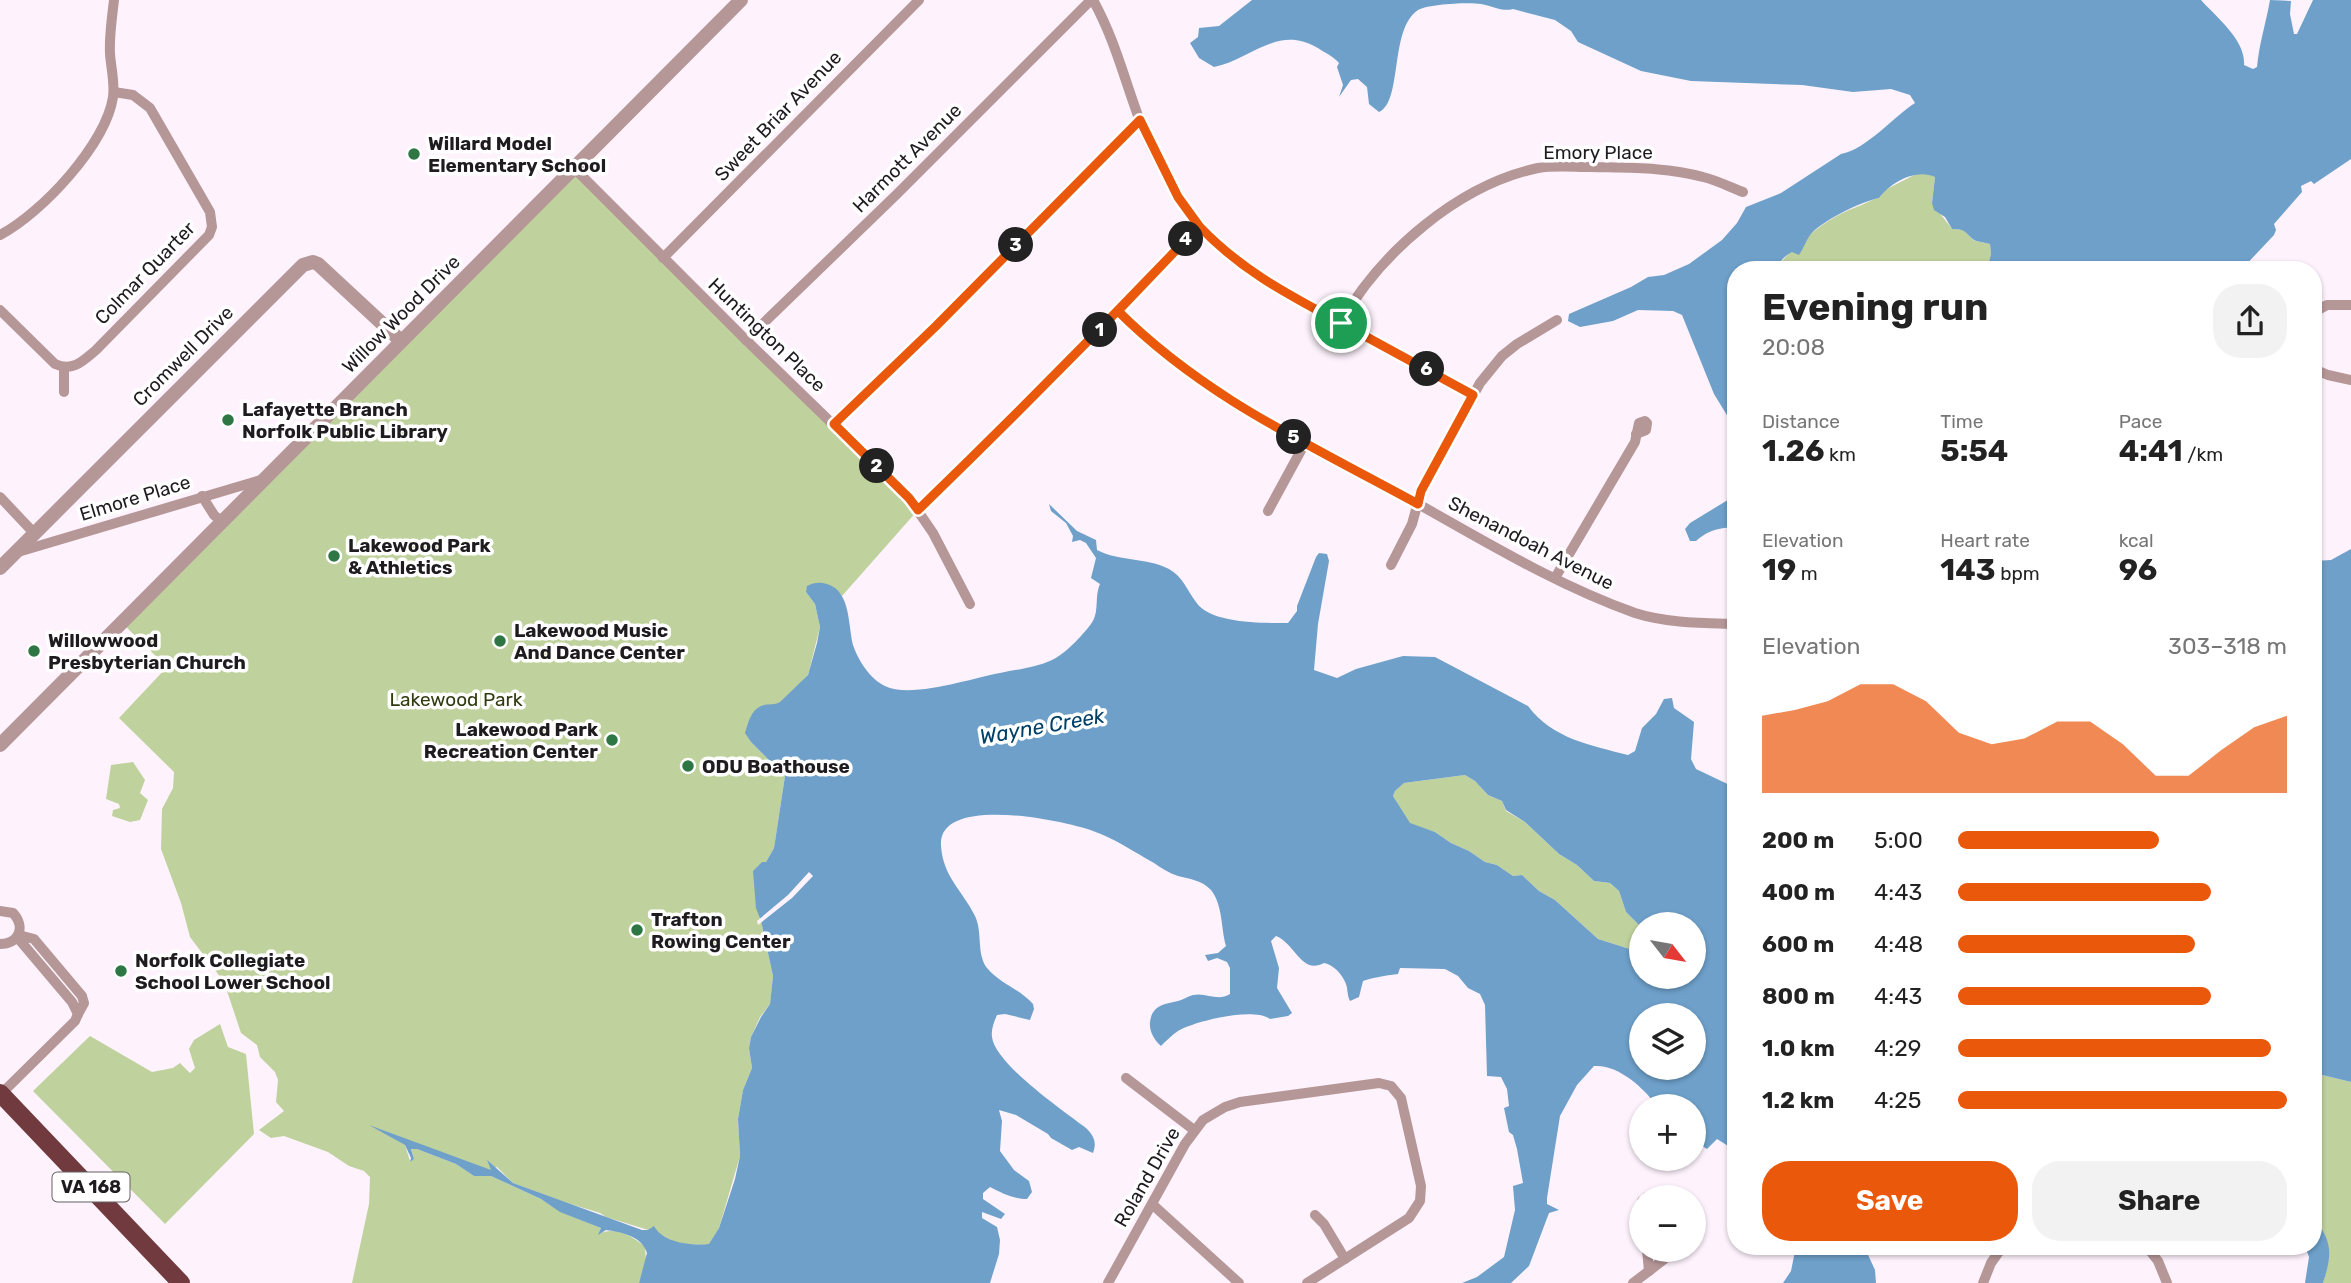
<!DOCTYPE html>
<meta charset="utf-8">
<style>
body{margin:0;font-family:Rubik,sans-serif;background:#f2f2f2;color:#222;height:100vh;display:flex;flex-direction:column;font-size:26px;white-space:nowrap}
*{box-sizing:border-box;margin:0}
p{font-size:23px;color:#767676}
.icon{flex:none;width:38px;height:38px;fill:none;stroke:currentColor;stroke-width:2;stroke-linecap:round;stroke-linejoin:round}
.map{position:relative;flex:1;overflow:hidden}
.sheet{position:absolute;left:1727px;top:261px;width:595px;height:994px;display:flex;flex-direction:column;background:#fff;border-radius:28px;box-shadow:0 2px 5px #0004}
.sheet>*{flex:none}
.needle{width:46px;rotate:121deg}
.fabs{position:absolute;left:1629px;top:912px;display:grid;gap:14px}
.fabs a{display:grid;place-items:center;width:77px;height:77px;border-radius:50%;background:#fff;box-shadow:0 2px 5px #0004;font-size:35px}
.pin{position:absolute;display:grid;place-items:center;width:60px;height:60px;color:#fff;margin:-30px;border:4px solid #fff;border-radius:50%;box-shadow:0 2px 7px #0007}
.km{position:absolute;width:35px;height:35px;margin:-18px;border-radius:50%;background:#222;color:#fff;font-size:19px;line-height:35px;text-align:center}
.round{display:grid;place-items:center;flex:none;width:74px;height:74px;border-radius:28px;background:#f2f2f2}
.summary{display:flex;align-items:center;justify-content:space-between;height:119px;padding:0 35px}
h1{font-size:38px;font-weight:700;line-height:52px}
.stats{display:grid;grid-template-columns:repeat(3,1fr);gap:10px;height:119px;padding:7px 35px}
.stats div{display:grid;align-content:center}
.stats b{font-size:30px;font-weight:700}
.stats small{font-size:19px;font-weight:400}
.stats p{font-size:19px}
.chart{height:196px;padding:14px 35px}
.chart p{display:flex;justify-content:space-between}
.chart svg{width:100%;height:126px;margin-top:7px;fill:#ea580c;opacity:.7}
.action{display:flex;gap:14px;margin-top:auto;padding:14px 35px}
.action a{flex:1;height:80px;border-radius:28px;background:#ea580c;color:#fff;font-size:28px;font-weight:700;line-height:80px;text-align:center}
.action a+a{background:#f2f2f2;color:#222}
ul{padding:0 35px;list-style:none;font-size:23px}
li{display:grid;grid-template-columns:112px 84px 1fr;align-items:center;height:52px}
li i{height:18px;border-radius:9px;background:#ea580c}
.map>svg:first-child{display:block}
</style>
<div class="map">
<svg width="2351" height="1283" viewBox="0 0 2351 1283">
<rect width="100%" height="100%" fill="#fef3fd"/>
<g fill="#bfd19c">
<path d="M574,168L918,510L842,596L839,592H806L815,604L820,627L808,675L797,687L746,733L751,742L785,776L774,848L766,862L761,921L773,976L770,1004L760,1017L751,1037L749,1048L752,1068L743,1090L738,1119L740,1156L719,1228L709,1245L678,1244L658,1233L606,1217L600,1213L564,1202L513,1183L497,1167L495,1168L488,1163L492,1170L488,1171L377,1128L405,1145L410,1161L414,1159L411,1148L417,1149L456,1164L474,1176H491L541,1199L560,1211L601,1228L599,1234C614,1226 633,1236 645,1247L646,1260L639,1283H352L369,1204L370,1177L364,1171L349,1166L328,1152L284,1136L271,1138L259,1130L284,1111L276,1102L278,1080L275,1072L260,1057L257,1045L241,1033L224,982L190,937L181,903L161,849L162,809L173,788L174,772L119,718L167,667L122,623Z"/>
<path d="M1918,173H1927L1935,177L1932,203L1952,229C1969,229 1965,234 1975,241L1990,244L1991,254L1987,269L1778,270L1779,264C1802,239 1826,218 1859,206C1866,204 1871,199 1879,198L1885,190Z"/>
<path d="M133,762L145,780L140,793L148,800L140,820L130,822L112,816L113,810L120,808L119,804L106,799L111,765Z"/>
<path d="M1465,775L1475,781L1488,795L1502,801L1506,811L1525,822L1559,854L1577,865L1594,881L1610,883L1619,891L1626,912L1641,927V946L1633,950L1598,939L1555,900L1539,891L1522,875L1513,876L1497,865L1485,862L1469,851L1451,843L1435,832L1410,824L1393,796L1395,791L1404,783Z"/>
<path d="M220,1024L228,1047L246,1054L254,1134L165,1224L33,1091L90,1036L152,1072L173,1068L180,1063L190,1073L195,1068L189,1049L194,1040Z"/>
<path d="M2314,1073L2351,1082V1283H2323C2331,1256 2332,1241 2314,1218Z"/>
</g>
<g fill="#6ea0ca" fill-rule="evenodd">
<path d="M1252,0H2201C2216,17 2246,40 2244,65L2253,69L2257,67C2259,44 2266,23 2270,0L2291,1L2290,14L2294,34H2297L2313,0H2351V159L2314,184L2311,181L2301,186L2302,192L2274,224L2276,230L2274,235L2241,270L1987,269L1991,254L1990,244L1976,241C1965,235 1969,229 1952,229L1945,217L1934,210L1932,203L1935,177C1916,168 1891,182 1879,198C1862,201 1820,222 1810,235C1806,241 1803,249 1799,255L1792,252C1786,255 1778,262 1778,269L1736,270V283L1727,290L1731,312L1736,318V430L1714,394L1682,315L1673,311L1638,310L1613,321L1580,327L1568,321L1569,314L1631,287L1648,277L1664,275L1689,264L1722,240L1737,223L1746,207L1781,193L1841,154C1867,149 1893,117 1915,103L1910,95L1891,89L1853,92L1802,85L1691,81L1641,71L1578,42L1571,31L1555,20L1513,9C1503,12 1492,6 1481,4C1469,2 1428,4 1418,10C1389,29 1403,102 1379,112L1369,104L1367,87L1358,79L1351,80L1339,97L1343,85L1337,67L1339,63C1333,56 1324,52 1316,47C1277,25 1250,60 1214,67L1199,58L1190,43L1198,37L1199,28L1219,26Z"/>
<path d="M1736,495V527C1718,528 1709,530 1696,541H1690L1685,529L1690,523Z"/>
<path d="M1049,504L1077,531L1096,540L1097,550C1120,562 1146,557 1169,569C1183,577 1187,590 1196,602C1210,624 1264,623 1288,623L1297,611V606L1316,557L1319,553L1327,554L1329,561L1318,624L1314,670L1337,678L1356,669L1403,656L1435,657L1528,706C1553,739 1590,745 1628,755L1635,751L1642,728L1656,714L1664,699L1672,698L1674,708L1694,722L1691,759L1696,769L1736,788V1151L1717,1139L1707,1149L1694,1141V1106H1657C1644,1088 1618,1064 1594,1066L1577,1085L1560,1116L1547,1198V1204L1559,1210L1549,1213L1529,1266L1511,1283H1462L1477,1277L1504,1257L1515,1210L1513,1186L1523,1183L1517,1149L1513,1135L1509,1132L1504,1108L1509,1106L1507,1089L1501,1077L1487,1076L1485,1005L1480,994L1468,988L1458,976L1445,969L1400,968L1398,974C1390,975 1370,978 1363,981L1359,997L1350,1001C1347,995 1348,990 1346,984C1342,974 1334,965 1324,963C1301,975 1295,943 1276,936L1271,941L1279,968L1277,988L1292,1013L1288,1016L1270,1019C1253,1007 1195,1021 1178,1031C1172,1035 1166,1041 1161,1046C1154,1040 1149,1031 1150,1022C1152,1005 1165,1004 1178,1001C1183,1000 1188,996 1193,995C1207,992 1217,1002 1230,994V968L1227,962L1217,958L1208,961L1205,955L1218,953L1226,946C1221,929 1223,905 1211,890C1202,880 1189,879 1178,876C1169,873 1161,868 1154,863C1134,852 1114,838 1093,831C1066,821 937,793 941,846C943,877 963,891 975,916C983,933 976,953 987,968C999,983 1020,989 1033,1004L1034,1009L1030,1020L1005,1014L997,1015C994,1022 991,1029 992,1037C995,1064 1064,1111 1086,1128C1094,1136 1097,1142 1093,1153L1079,1147L1072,1150L1051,1138L1048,1134L1016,1115L999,1110L1002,1121L1000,1151L1014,1170L1029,1181L1032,1192L1027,1199C1013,1199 1002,1193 990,1187L983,1193V1199L1005,1214L1001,1219L982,1212V1218L997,1227L1000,1240L999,1254L990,1283H639L647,1253C642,1236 621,1232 606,1230L598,1235L601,1228L560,1212L541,1199L491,1176H474L456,1164L417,1149H411L414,1159L410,1162L411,1158L405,1145L369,1125L491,1170L487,1160L513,1183L642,1230H648L654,1226C663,1243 692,1246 709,1244L719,1228L735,1179L740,1156L738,1119L743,1090L752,1068L749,1048L751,1037L761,1017L770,1004L773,976L761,921L756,908L753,871L762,862H766L774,848L785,776L751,742L745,733C748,723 751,710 761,706C768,703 773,706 780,702L808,675L817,643L820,627L815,604L806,592L807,586C815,582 819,582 827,584C851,591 848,626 853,645C858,660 870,679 885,686C911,699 972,678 1000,673C1019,669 1034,668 1052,660C1065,654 1082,636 1091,624C1100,612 1094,598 1100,584L1091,578L1096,558L1086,543L1080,540L1072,542L1073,536L1066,523L1051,511ZM1465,775L1475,781L1488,795L1502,801L1506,810L1525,822L1559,854L1577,865L1594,881L1610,883L1619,891L1626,912L1641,927L1642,924H1694V976H1642L1641,946L1633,950L1598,939L1555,900L1539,891L1522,875L1513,876L1497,865L1485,862L1469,851L1451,843L1435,832L1410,823L1393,796L1395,791L1404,783ZM1642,1015H1694V1068H1642Z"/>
<path d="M2351,549V1082L2314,1073V561L2331,560Z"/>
<path d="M2314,1218C2333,1242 2332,1255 2323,1283H2305L2309,1257L2305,1246H2314Z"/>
<path d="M1796,1246H1864L1875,1270L1876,1283H1783L1791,1271Z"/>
</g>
<path fill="#fef3fd" d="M809,872L813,876L792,898L758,925L757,921L788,895Z"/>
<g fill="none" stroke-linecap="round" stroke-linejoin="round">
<g stroke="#b69798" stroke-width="10">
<path d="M1093,0C1116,41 1126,86 1143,129C1152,151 1165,174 1177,195C1216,263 1290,296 1357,331C1396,352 1434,374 1473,395"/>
<path d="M574,168L746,340L909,498L933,533L970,604"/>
<path d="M0,235C42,213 106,144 113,97C115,83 111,68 110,54C109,36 112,18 114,0"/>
<path d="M663,258L919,0"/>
<path d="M0,310L55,364C73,372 83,361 96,350L209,235L212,227L210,212L150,108L133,95L114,92"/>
<path d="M1118,311C1202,395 1300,439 1402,495C1478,537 1553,584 1635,613C1666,623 1703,623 1735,624"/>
<path d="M2314,312L2327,305H2351"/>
<path d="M1341,322C1380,253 1458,185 1538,168C1555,165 1573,167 1591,167C1629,168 1666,167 1703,177C1716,180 1730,187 1743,192"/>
<path d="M746,340L896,195L1091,0"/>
<path d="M2314,369L2328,375L2351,380"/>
<path d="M64,392V368"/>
<path d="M834,424L977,284L1140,120"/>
<path d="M202,496L214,515L222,522"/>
<path d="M0,497L34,533"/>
<path d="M918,510L1088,343L1199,226"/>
<path d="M1268,511L1305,443"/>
<path d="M18,552L264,479"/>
<path d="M1391,565L1412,524L1421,491L1480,383L1502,356L1517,344L1557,320"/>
<path d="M1555,578L1635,442L1639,423L1645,421L1647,423L1646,430L1636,434"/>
<path d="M0,911L13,913C26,927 19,944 0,944"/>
<path d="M17,937L72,1002L78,1014L84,1003L82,996L34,939L19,935"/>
<path d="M1126,1078L1194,1130"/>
<path d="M1,1094L75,1021L78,1014"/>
<path d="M1647,1197H1656"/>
<path d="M1642,1201L1637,1216L1642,1227"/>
<path d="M1152,1204L1239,1283"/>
<path d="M1315,1215L1324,1224L1345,1259"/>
<path d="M2146,1246L2158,1261L2167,1283"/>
<path d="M1647,1250L1649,1271L1676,1250"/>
<path d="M1108,1283L1185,1144L1203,1120L1225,1107L1240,1102L1379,1083L1391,1086L1401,1098L1421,1186L1420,1201L1409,1218L1307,1283"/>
<path d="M1633,1283L1649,1271"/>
<path d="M1983,1283L1991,1263L2003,1246"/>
</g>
<g stroke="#b69798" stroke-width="14">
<path d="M0,568L303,265L313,262L318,264L401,341"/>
<path d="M0,745L741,0"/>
</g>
<path stroke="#703a3e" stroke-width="18" d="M0,1093L181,1283"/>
</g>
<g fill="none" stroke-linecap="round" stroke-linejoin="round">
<g stroke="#fff" stroke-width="14">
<path id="route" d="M1341,323C1287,294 1242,271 1199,226C1107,323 1014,417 918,510L909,498L834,424L936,326L1140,120L1178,197L1199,226L1118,311C1206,399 1311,445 1418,504L1421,491L1473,395L1341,323"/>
</g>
<use href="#route" stroke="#ea580c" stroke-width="9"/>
</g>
<g fill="#2e7744" stroke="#fff" stroke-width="2.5">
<circle cx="414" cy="154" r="7"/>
<circle cx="228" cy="420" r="7"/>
<circle cx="334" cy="556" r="7"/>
<circle cx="500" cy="641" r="7"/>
<circle cx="34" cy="651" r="7"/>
<circle cx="612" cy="740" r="7"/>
<circle cx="688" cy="766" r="7"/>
<circle cx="637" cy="930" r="7"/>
<circle cx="121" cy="971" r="7"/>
</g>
<g text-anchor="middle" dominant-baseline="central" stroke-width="7" stroke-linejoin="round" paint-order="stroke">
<rect fill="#fff" stroke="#626062" stroke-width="2" x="52.5" y="1172.5" width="77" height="29" rx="5"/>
<g font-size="18" font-weight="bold" fill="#1f1c1f">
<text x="91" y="1187">VA 168</text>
</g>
<g font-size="19" fill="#1f1c1f" stroke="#fff">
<text transform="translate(778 116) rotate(-46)">Sweet Briar Avenue</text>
<text x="1598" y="152">Emory Place</text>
<text transform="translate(907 158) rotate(-45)">Harmott Avenue</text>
<text transform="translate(145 273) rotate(-46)">Colmar Quarter</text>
<text transform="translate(401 314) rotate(-45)">Willow Wood Drive</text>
<text transform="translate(767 335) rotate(44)">Huntington Place</text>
<text transform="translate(183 356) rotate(-45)">Cromwell Drive</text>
<text transform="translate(135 498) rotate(-17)">Elmore Place</text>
<text transform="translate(1531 543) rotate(27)">Shenandoah Avenue</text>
<text transform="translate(1147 1177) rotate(-60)">Roland Drive</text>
</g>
<g font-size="19" font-weight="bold" fill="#1f1c1f" stroke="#fff" text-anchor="start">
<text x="428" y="143">Willard Model<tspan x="428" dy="22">Elementary School</tspan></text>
<text x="242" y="409">Lafayette Branch<tspan x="242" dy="22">Norfolk Public Library</tspan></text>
<text x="348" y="545">Lakewood Park<tspan x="348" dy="22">&amp; Athletics</tspan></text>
<text x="514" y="630">Lakewood Music<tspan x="514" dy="22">And Dance Center</tspan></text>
<text x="48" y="640">Willowwood<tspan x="48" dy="22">Presbyterian Church</tspan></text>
<text x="598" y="729" text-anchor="end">Lakewood Park<tspan x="598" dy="22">Recreation Center</tspan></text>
<text x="702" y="766">ODU Boathouse</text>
<text x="651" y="919">Trafton<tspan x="651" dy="22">Rowing Center</tspan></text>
<text x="135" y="960">Norfolk Collegiate<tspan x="135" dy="22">School Lower School</tspan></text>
</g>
<g font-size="19" fill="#303c10" stroke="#fff">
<text x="456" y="699">Lakewood Park</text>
</g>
<g font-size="21" font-style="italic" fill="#004068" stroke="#fff">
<text transform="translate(1042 726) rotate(-10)">Wayne Creek</text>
</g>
</g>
</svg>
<div class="fabs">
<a><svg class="needle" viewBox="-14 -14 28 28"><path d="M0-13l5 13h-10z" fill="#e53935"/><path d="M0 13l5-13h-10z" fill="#767676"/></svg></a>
<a><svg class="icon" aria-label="layers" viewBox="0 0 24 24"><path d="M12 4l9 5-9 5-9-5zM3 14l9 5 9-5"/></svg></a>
<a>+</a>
<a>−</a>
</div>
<div class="pin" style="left:1341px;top:323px;background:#1e9e55"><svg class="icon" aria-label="arrive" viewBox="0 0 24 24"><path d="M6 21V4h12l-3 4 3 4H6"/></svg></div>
<b class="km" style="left:1100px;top:330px">1</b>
<b class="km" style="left:877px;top:466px">2</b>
<b class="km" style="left:1016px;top:245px">3</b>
<b class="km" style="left:1186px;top:239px">4</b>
<b class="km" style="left:1294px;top:437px">5</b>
<b class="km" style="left:1427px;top:369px">6</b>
<section class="sheet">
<div class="summary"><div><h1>Evening run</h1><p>20:08</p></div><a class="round"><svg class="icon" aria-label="share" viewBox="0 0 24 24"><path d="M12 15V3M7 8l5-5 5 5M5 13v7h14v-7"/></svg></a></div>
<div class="stats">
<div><p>Distance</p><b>1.26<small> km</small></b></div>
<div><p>Time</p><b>5:54</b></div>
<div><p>Pace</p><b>4:41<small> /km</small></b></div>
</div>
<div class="stats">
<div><p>Elevation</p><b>19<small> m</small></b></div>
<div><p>Heart rate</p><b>143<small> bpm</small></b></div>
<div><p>kcal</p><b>96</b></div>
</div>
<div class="chart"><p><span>Elevation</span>303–318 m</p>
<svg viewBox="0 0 160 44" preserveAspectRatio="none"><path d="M0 44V17L10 15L20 12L30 6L40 6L50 12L60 23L70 27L80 25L90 19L100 19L110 27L120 38L130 38L140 29L150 21L160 17V44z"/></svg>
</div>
<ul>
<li><b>200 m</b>5:00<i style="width:61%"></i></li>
<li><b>400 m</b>4:43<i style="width:77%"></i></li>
<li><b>600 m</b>4:48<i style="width:72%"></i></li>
<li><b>800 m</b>4:43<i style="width:77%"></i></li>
<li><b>1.0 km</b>4:29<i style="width:95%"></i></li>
<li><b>1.2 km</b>4:25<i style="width:100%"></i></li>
</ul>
<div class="action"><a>Save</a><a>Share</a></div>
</section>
</div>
